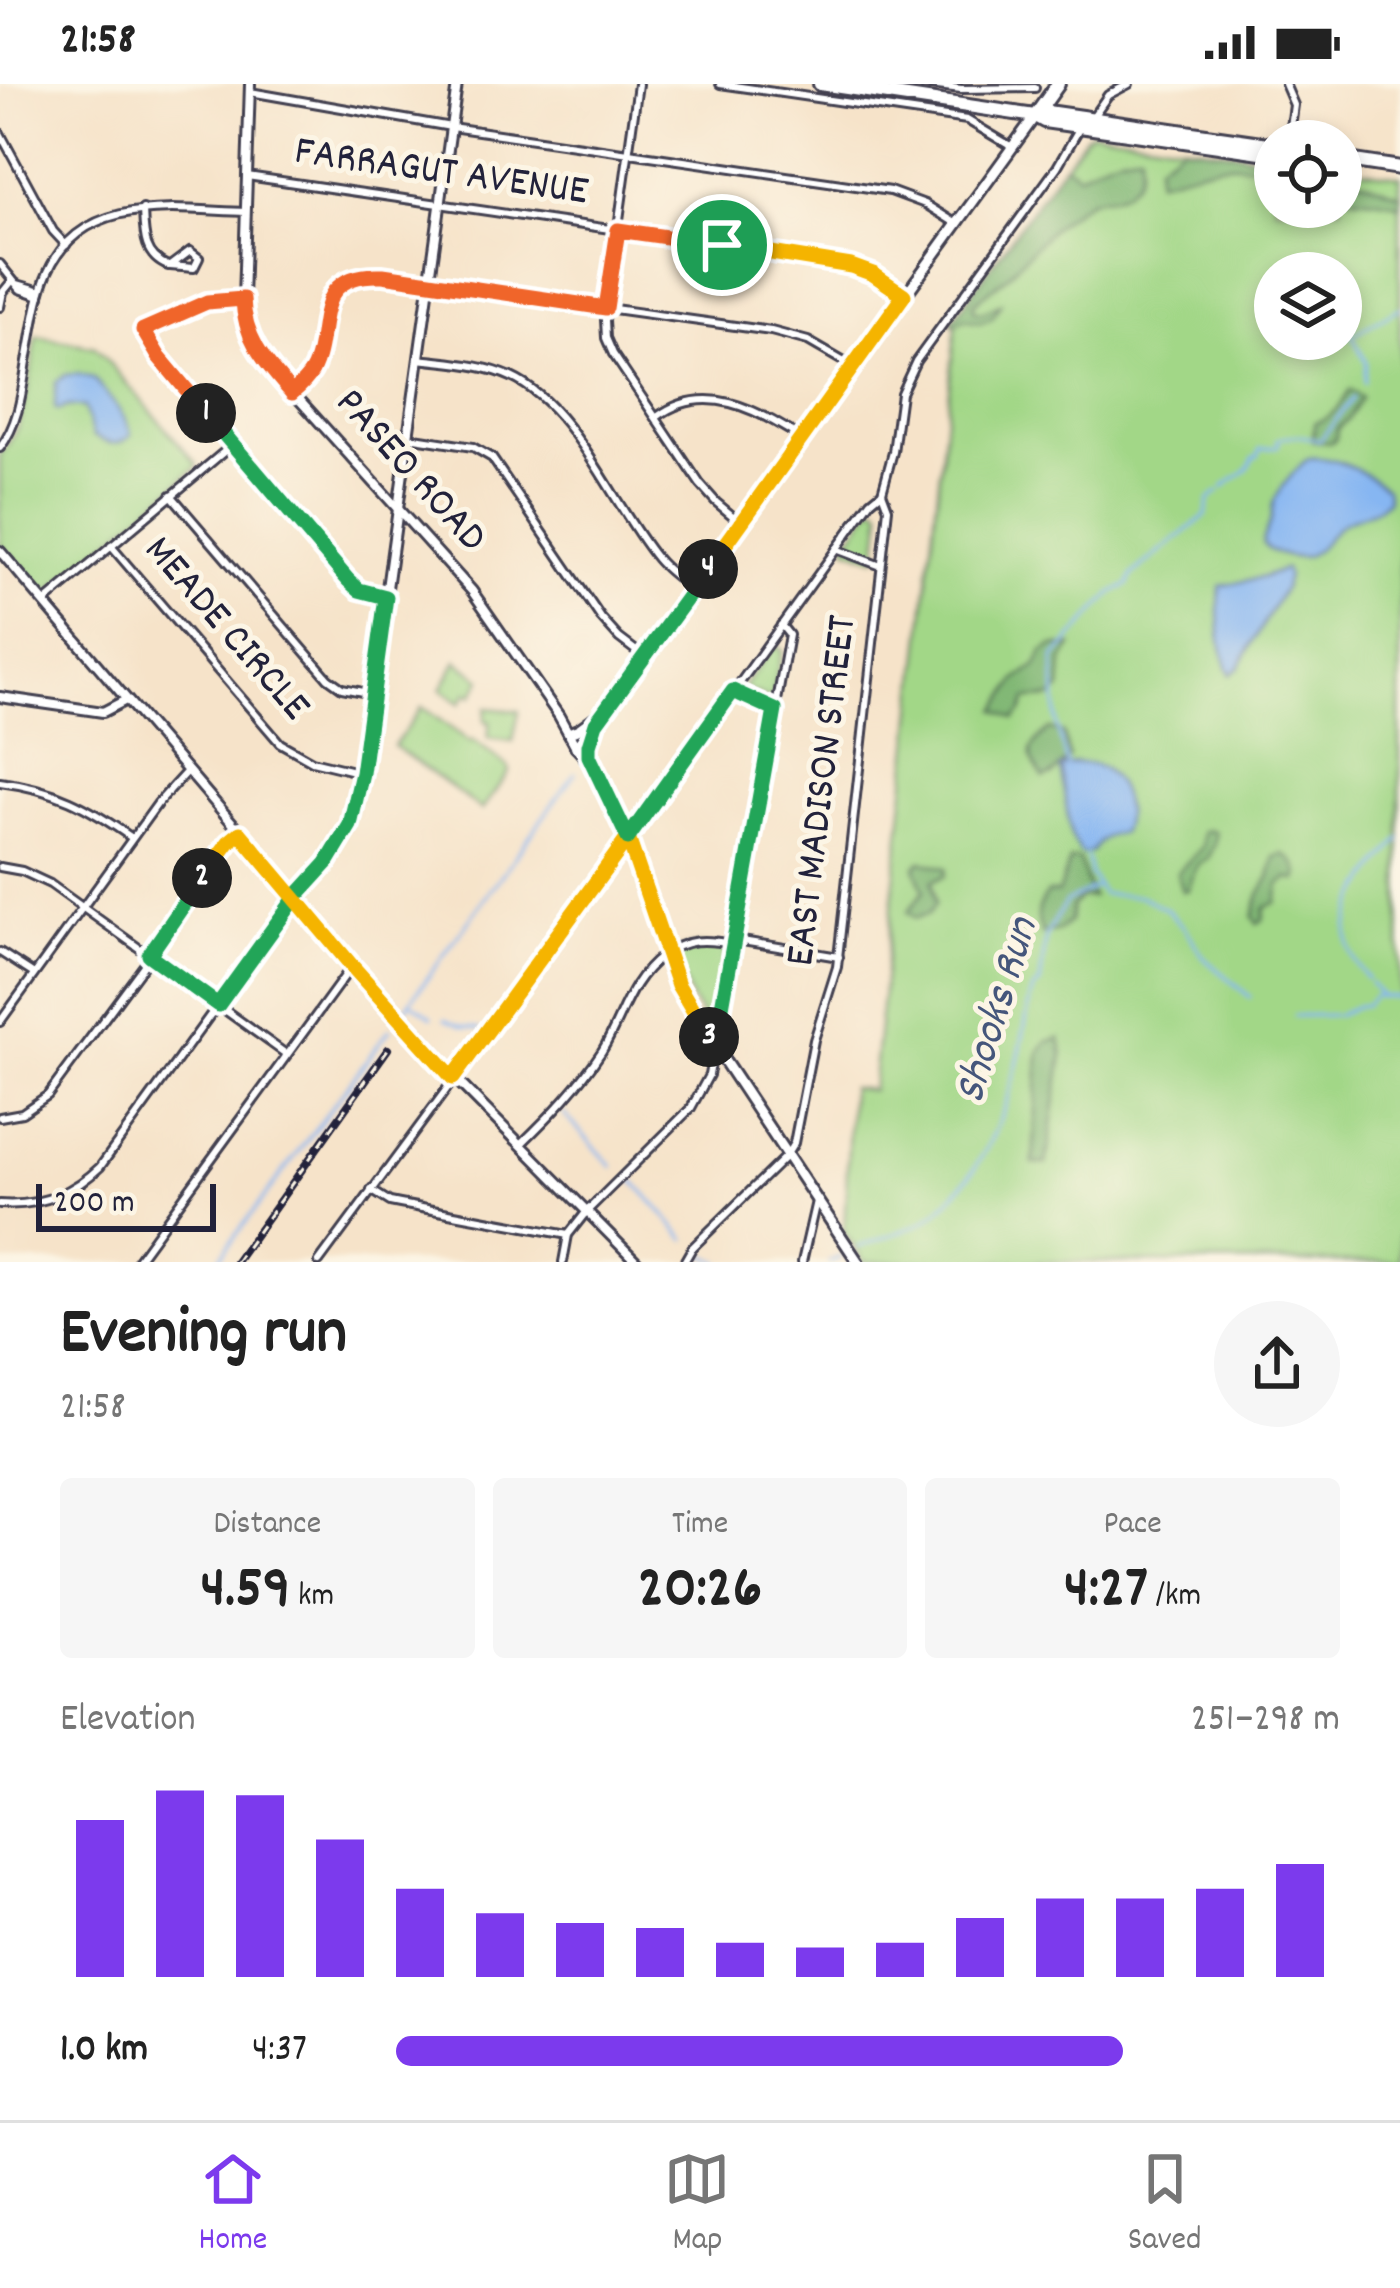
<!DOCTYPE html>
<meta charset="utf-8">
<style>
body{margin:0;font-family:Dekko,sans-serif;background:#f6f6f6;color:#222;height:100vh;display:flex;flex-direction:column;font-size:45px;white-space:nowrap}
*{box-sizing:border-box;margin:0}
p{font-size:39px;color:#767676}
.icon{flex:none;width:66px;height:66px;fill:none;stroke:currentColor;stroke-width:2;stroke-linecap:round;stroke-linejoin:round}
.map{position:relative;height:1178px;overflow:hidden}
.drawer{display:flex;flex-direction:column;background:#fff;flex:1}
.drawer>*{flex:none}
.tools{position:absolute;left:1254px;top:36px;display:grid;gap:24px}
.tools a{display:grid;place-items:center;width:108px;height:108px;border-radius:50%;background:#fff;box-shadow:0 6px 18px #0003;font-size:60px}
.scale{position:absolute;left:36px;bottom:30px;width:180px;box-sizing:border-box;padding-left:12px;border:6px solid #22223b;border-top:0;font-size:33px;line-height:42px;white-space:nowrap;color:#22223b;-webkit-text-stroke:9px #fcf5e5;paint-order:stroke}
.pin{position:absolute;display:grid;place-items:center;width:102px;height:102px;color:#fff;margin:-51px;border:6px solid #fff;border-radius:50%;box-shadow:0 3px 12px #0007}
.km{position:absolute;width:60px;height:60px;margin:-30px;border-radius:50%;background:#222;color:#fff;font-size:33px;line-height:60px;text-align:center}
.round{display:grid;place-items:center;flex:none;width:126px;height:126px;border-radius:63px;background:#f6f6f6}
.head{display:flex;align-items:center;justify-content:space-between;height:204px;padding:0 60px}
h1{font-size:66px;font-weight:700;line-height:90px}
.stats{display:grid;grid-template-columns:repeat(3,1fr);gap:18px;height:204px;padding:12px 60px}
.stats div{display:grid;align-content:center;border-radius:12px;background:#f6f6f6;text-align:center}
.stats b{font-size:60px;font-weight:700}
.stats small{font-size:33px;font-weight:400}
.stats p{font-size:33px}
.chart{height:336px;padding:24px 60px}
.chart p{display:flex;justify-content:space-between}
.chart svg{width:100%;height:216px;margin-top:12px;stroke:#7c3aed;stroke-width:6}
ul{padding:0 60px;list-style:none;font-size:39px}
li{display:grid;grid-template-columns:192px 144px 1fr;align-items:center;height:90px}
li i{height:30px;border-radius:15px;background:#7c3aed}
.status{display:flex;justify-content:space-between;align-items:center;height:84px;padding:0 60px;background:#fff;direction:ltr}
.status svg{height:33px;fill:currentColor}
.tab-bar{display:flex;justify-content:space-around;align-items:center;height:168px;border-top:3px solid #e0e0e0;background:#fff;font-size:33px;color:#767676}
.tab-bar a{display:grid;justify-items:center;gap:6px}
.tab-bar .current{color:#7c3aed}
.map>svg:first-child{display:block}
</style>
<div class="status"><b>21:58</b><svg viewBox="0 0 49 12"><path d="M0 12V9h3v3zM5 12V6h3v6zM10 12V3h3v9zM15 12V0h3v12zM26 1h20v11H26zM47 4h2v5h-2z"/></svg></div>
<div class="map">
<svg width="1400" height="1178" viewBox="0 0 1400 1178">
<rect width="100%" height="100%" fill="#fcf5e5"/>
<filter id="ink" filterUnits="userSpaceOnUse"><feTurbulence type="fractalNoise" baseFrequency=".00833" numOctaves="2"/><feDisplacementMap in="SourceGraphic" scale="24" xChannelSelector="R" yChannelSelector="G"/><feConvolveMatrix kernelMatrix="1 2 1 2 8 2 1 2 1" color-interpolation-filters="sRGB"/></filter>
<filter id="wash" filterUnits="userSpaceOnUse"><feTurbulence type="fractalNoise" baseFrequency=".004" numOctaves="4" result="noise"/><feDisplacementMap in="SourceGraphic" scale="48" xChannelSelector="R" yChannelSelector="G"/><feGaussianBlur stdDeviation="2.7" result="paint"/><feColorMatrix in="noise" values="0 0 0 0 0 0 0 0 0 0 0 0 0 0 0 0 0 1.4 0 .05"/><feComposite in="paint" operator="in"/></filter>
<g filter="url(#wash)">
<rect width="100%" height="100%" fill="#f6e3c9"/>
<g fill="#a2d787" stroke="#627c61" stroke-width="3" fill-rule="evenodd">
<path d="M1092,47L1275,74V123H1341V83L1400,92V1178H864L844,1148L851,1004L872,1006L956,241L951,238L1085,52ZM1275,189H1341V255H1275Z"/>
<path d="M37,252L95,263L196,379L197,383L49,508H44L0,461V371C28,339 29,292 37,252Z"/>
<path d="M877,422L882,427L877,473L874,474L847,464L846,460L872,424Z"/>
<path d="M776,562L782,567L772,614L769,615L746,606L744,602L772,564Z"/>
<path d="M457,577L482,595L472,612L467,609L460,620L441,605Z"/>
<path d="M422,623L470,658L473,656L508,683L509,688L482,726L394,662Z"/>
<path d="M486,624L519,627L513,657L488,654L490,638L485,637Z"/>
<path d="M698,861L724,864L726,868L712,941L709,943L691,916L674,872L675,868Z"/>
</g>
<g fill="#81b874" stroke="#526d58" stroke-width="3">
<path d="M1183,61L1275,74V90C1232,68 1201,87 1157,96L1158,79Z"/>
<path d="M1140,68C1141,82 1141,93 1130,103C1117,116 1100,110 1086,118C1056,137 1033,164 1009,190C999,201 984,209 973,221L975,227L983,228L1000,220L992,234L981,238L964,235L956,240L951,238L1064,80L1079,90C1099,78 1117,69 1140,68Z"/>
<path d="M1341,83L1352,85L1357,95L1400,110V121C1380,113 1361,115 1341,111Z"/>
<path d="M1350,306L1361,314L1348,335L1337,345L1336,354L1331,359L1312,357L1315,338C1333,334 1340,321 1350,306Z"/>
<path d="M1053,562H1072L1063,577L1061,605L1051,614L1027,615L1022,628L1015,635L997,626L1017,596L1037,582L1043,568Z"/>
<path d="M1050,645L1063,649L1069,673L1052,691L1044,694C1025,671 1029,662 1050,645Z"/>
<path d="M1209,746L1216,749L1215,760L1208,775C1193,781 1194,793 1188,806L1183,807L1177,789C1181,783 1201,767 1202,762C1203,758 1202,753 1203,748Z"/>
<path d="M1283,770C1293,775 1301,784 1298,796L1288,795L1280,801L1277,818L1265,824L1263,836L1257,839L1253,833L1260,810L1270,793L1275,773Z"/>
<path d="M1079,775L1092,813H1081L1072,822L1070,837L1058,847L1042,850C1035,833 1037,825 1047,809H1058L1070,776Z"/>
<path d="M921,777L946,784L945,792L932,797L936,820L928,830L916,834L908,828L924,807L915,783Z"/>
<path d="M1060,954L1063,970L1046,1080H1033L1039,969L1046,958Z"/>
</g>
<g fill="#86b6f2" stroke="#546c96" stroke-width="3">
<path d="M78,290L93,294C105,309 129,334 131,351C119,364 107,360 93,352L84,323L69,322L58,326L55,324L56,298L65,291Z"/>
<path d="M1309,374C1336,372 1364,388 1386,404L1388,415C1376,431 1356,430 1340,441C1328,450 1321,467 1306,472C1297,475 1288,473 1279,470C1252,461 1266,452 1271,435C1272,431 1272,421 1274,417C1279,405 1299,381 1309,374Z"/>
<path d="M1285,485L1287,491L1284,504L1238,584L1230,590C1219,565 1218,530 1220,502L1264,493Z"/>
<path d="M1074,679C1084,679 1095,680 1104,685C1122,698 1131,730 1121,749C1109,750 1098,756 1092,768L1081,770L1071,752L1060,683Z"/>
</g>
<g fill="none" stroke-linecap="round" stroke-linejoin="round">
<g stroke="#86b6f2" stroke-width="3">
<path d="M1364,298L1366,278L1352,251L1400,224"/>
<path d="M1223,404C1232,393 1248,391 1253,374L1258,372L1260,365L1277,363L1279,360L1277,356C1291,349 1305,352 1320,356L1353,314"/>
<path d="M1067,681L1057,642L1054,575L1112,509L1128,501L1132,492L1148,478L1206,431L1209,416L1219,408"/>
<path d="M1086,769L1090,790L1102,810L1140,812L1166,825L1184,843L1205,875L1250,913"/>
<path d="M1367,895C1362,887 1354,879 1351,870C1336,828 1377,784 1400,755"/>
<path d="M1370,899L1380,911"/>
<path d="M412,919L432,933"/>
<path d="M405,925L575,689"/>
<path d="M1294,932L1336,931L1357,922L1365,921L1374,912L1396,913L1400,917"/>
<path d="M445,935L461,942L480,945"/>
<path d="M564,1030L613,1083"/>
<path d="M634,1097L686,1155"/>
<path d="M859,1163C879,1155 901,1149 921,1139C938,1130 950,1115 962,1101C1006,1047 1018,981 1030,915L1033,906L1040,900L1046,852L1057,832L1066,818L1096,803"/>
<path d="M702,1170L720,1178"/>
<path d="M216,1178L390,945"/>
<path d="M829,1178L841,1173"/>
</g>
</g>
</g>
<g filter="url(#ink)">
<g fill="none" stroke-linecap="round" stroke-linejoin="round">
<g stroke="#423f50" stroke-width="12">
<g id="minor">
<path d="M638,0L605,236L606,254L613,270L700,400L716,418L741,439"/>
<path d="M720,0L967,36L1012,63"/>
<path d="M922,0L961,5L1035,4"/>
<path d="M1285,0L1294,21L1289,57"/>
<path d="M250,8L451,43L890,107L925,120L957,140"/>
<path d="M1094,31L1108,11L1129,0"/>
<path d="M0,49L53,147L66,161"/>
<path d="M247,92L836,178L873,191L904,211"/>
<path d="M143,125C144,149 143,172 168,182"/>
<path d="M190,167L199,174L194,184L170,182Z"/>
<path d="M0,180L20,205L40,212"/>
<path d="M17,200L41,207"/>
<path d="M243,215L207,218L143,246L159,273L348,497L366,509L385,513"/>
<path d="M0,223L3,208L12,197"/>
<path d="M419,275C449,279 483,280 511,293C575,322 613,422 657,475C667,487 680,496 693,506"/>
<path d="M292,309C299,303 307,296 312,288C334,247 307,205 371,191L771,247L808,257L853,283"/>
<path d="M657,333C705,297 757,325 801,354"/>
<path d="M408,353L473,363L492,374L601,534L619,554L644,573"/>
<path d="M0,364C19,339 22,308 27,277C33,248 36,215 48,188C83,109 176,126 245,128"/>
<path d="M171,411L328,594L342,604L373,610"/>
<path d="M111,462L280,659L312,677L362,689"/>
<path d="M836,465L881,482"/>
<path d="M44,519L232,361"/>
<path d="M735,608L775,626"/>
<path d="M0,698C55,705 87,722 132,754"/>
<path d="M0,783L22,787L50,800L286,970"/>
<path d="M736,856L839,873"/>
<path d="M0,868L34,890"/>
<path d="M0,938L158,719L187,687"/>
<path d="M0,1033L22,1029L48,1011L147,877L151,864L218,771L240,749"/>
<path d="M521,1060C551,1031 579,1002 602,967C623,932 628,898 662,872C686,854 705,855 733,860"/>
<path d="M371,1106L390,1118L400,1120L568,1151"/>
<path d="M0,1120C39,1123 72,1110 100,1083L296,813"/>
<path d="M136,1178L352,882"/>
<path d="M319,1178L463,983L871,417L882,408"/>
<path d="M563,1178L568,1151L587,1127L691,1024L709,991L789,551L781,541"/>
<path d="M684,1178L692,1164L786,1072L794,1059L814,956L837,883L888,424L882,408L893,368L901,309L916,277L1057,83L1079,45"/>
<path d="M802,1178L816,1117"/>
</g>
</g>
<g stroke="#423f50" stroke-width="14">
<g id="tertiary">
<path d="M250,0L243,215L247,248L260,272L472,507L559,632L576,663"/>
<path d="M0,467L423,962L637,1178"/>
<path d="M0,613L103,628L126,616"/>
<path d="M296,813C324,782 347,755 358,713L457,0"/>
</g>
</g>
<g stroke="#423f50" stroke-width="15">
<g id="secondary">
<path d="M569,649L579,645L594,634"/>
<path d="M576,663L618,608L1035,32"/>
<path d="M576,663L597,686L614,721L628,754L673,886L690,925L858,1178"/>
</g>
</g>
<g stroke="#423f50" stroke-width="18">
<g id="primary">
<path d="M820,0L1035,32L1044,37L1275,70"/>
<path d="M1036,31L1058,0"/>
<path d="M1035,32L1047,28L1275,61"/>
<path d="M1341,75L1400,84"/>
</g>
</g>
<use href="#minor" stroke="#fff" stroke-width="6"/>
<use href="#tertiary" stroke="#fff" stroke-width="8"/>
<use href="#secondary" stroke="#fff" stroke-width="9"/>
<use href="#primary" stroke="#fff" stroke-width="12"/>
<g stroke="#22223b" stroke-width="8">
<path id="rail" d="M236,1178L388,965"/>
</g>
<use href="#rail" stroke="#fcf5e5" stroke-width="3" stroke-dasharray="9" stroke-linecap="butt"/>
</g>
</g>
<g fill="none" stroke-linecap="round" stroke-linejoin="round" filter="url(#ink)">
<g stroke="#fff" stroke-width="24">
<path id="split-1" d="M206,329L159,273L143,246L207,218L243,215C244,256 266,279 292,309C300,302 307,296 312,287C333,248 307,188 383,191L606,224L618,146L722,161"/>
</g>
<g stroke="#fff" stroke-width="24">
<path id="split-2" d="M202,794L149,871L218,921L296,813L327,779L350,741L362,689L386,513L359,506L348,496L206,329"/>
</g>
<g stroke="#fff" stroke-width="24">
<path id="split-3" d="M202,794L229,758L240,749L352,882L453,994L628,754L678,901L709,953"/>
</g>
<g stroke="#fff" stroke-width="24">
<path id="split-4" d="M708,485L596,639L589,661V672L628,754L733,607L775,626L715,962L709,953"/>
</g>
<g stroke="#fff" stroke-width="24">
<path id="split-5" d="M708,485L904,211L873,190L851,182L722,161"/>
</g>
<use href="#split-1" stroke="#f0652b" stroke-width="15"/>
<use href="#split-2" stroke="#22a559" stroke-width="15"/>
<use href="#split-3" stroke="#f5b400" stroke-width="15"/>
<use href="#split-4" stroke="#22a559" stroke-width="15"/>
<use href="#split-5" stroke="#f5b400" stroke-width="15"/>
</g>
<g text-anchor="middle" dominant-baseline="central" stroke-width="10" stroke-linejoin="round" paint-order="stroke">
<g font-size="42" fill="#22223b" stroke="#fcf5e5">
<text transform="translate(441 90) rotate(8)">FARRAGUT AVENUE</text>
<text transform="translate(409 388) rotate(48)">PASEO ROAD</text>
<text transform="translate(225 546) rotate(49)">MEADE CIRCLE</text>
<text transform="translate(824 707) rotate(-83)">EAST MADISON STREET</text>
</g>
<g font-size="45" font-style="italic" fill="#45567b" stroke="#fcf5e5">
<text transform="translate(999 927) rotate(-73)">Shooks Run</text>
</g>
</g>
</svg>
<div class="tools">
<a><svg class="icon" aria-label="locate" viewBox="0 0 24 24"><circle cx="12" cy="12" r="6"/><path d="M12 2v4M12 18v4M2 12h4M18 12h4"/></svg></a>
<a><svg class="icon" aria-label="layers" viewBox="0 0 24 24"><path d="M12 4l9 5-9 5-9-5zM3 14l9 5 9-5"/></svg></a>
</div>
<div class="scale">200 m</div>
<div class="pin" style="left:722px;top:161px;background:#1e9e55"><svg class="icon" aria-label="arrive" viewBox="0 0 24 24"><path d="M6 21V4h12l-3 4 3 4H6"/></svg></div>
<b class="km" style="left:206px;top:329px">1</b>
<b class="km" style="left:202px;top:794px">2</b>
<b class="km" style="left:709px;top:953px">3</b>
<b class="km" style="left:708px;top:485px">4</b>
</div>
<section class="drawer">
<div class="head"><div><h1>Evening run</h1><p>21:58</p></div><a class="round"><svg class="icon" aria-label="share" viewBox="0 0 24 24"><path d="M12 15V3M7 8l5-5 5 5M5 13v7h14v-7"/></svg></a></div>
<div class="stats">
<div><p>Distance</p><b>4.59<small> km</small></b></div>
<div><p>Time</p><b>20:26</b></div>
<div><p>Pace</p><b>4:27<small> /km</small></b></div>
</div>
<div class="chart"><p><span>Elevation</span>251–298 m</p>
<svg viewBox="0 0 160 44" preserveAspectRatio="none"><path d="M5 44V12M15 44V6M25 44V7M35 44V16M45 44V26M55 44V31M65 44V33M75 44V34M85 44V37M95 44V38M105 44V37M115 44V32M125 44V28M135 44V28M145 44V26M155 44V21"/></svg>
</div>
<ul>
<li><b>1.0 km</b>4:37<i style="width:77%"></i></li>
</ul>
</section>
<nav class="tab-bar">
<a class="current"><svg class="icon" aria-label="home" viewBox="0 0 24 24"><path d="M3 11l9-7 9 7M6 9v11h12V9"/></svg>Home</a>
<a><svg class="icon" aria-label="map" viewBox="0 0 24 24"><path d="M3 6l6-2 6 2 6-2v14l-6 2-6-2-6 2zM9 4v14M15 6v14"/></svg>Map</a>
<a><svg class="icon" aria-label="saved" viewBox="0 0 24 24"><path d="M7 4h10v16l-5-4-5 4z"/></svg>Saved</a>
</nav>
